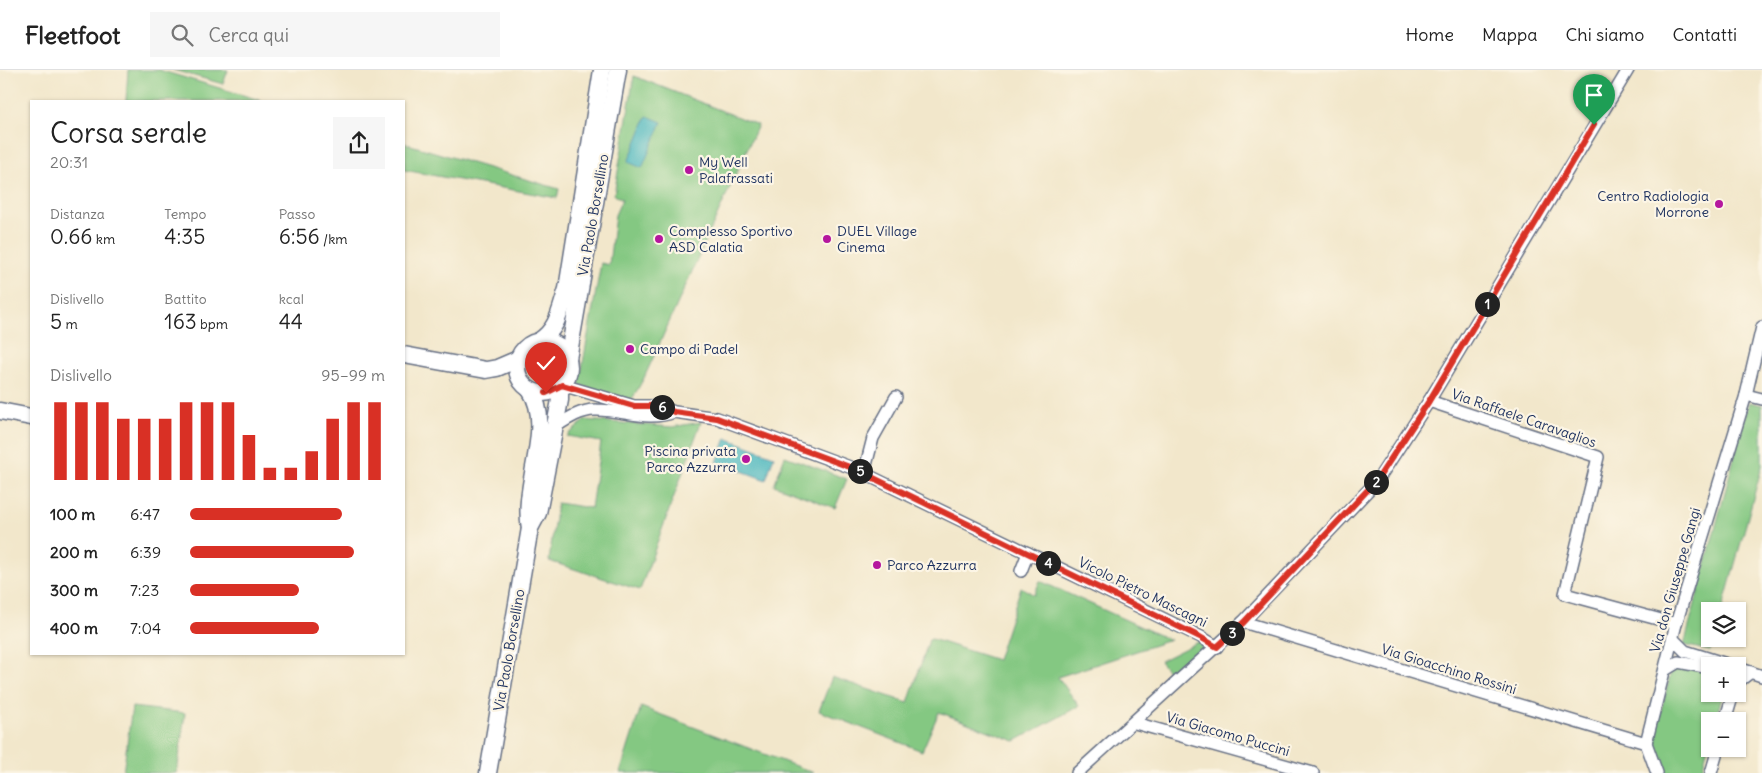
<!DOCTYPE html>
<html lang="it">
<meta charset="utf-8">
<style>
body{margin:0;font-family:Delius,sans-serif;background:#f6f6f6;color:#222;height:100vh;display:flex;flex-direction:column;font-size:19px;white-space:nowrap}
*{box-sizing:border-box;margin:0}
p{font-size:16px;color:#767676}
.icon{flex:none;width:28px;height:28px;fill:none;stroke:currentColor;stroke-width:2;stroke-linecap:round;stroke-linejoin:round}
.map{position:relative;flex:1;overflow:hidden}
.sheet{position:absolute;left:30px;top:30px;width:375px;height:555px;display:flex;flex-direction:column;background:#fff;border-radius:0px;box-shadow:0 1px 4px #0004}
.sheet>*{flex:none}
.tools{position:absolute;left:1701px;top:532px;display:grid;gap:10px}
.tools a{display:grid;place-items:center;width:45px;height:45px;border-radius:0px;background:#fff;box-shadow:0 1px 4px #0004;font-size:25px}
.pin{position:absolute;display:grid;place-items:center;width:42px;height:42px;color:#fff;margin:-51px -21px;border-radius:50% 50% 50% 0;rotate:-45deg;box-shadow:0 0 5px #0007}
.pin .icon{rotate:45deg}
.km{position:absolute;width:25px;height:25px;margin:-12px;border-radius:50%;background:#222;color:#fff;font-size:14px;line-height:25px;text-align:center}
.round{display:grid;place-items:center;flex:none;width:52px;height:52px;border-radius:0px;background:#f6f6f6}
.summary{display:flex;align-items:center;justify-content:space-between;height:85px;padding:0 20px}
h1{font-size:28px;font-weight:600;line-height:38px}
.stats{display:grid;grid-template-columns:repeat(3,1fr);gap:8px;height:85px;padding:5px 20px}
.stats div{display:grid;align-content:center}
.stats b{font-size:21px;font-weight:600}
.stats small{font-size:14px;font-weight:400}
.stats p{font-size:14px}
.chart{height:140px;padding:10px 20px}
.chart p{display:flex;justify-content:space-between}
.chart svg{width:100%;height:90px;margin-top:5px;stroke:#d93025;stroke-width:6}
ul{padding:0 20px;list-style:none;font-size:16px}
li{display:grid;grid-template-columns:80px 60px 1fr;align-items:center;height:38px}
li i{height:12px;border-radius:6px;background:#d93025}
header{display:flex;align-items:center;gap:30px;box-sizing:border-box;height:70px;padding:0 25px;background:#fff;border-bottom:1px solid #e0e0e0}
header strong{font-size:24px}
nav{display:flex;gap:28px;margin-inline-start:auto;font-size:18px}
.search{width:350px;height:45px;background:#f6f6f6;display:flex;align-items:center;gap:12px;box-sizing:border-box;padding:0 18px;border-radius:0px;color:#767676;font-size:19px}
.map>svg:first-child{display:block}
</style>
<header>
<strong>Fleetfoot</strong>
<div class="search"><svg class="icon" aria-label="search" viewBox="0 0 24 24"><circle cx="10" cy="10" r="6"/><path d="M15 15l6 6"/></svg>Cerca qui</div>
<nav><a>Home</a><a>Mappa</a><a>Chi siamo</a><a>Contatti</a></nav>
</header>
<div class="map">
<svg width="1762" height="703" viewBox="0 0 1762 703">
<rect width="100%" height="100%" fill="#fcf5e5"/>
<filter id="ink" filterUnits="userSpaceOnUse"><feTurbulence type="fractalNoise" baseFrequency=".02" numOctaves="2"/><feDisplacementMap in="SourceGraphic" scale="10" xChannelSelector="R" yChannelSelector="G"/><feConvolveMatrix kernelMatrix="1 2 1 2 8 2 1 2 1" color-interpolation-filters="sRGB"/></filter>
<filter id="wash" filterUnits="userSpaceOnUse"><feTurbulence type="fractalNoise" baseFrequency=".0096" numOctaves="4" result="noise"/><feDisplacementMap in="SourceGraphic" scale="20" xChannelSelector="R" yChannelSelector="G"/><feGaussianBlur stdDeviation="1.12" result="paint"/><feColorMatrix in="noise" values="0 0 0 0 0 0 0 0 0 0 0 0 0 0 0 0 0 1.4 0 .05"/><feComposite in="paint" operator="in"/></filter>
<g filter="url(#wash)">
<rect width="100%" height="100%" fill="#f2e7cb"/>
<g fill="#84c882" stroke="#507c70">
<path d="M128,0H159L263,31H126Z"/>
<path d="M173,0H228L223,14Z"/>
<path d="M634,6L758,55L644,308L631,331L579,315L601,193L609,195L615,145L622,129L614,125Z"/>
<path d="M404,73L559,119L557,128L404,100Z"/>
<circle cx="543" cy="297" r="12"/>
<path d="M1749,332L1762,335V396L1722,541H1710V569H1714L1710,581L1684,575Z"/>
<path d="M585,350L672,357L701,352L640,520L549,491L557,433L591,438L601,372L567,366Z"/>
<path d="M785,386L847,409L835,438L774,415Z"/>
<path d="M1040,511L1170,570L1058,607L1079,636L1015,671L939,642L922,681L819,641L832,607L908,633L929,570L932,569L997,590L1021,517L1034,525Z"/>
<path d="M1200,571L1210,578L1172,606L1160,591Z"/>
<path d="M1687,597L1710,603V624H1723L1715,651H1710V669L1701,703H1664L1652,675L1671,602Z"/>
<path d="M132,637L185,643L177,703H123Z"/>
<path d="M641,637L814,703H620Z"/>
</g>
<g fill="#45b5bd" stroke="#30728e">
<path d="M647,46L662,52L642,98L628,92Z"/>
<path d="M726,368L774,386L766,410L717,392Z"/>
</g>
</g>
<g filter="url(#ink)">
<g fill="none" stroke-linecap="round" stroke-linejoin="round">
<g stroke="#666f84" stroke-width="14">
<g id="street">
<path d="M562,315L634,336H659L674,342L717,348L855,399L1201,567L1217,577"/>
<path d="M1746,325L1762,329"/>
<path d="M1429,331L1598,387L1565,524L1676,554"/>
<path d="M555,357C567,349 582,339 597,340C624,340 648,352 674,342"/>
<path d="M864,403L873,368L896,327"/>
<path d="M1021,501L1028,483"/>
<path d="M1243,552L1646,673"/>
<path d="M1673,569L1685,581L1733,596"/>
<path d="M1738,598L1762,606"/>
<path d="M1665,600L1678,592L1710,598"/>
<path d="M1738,612L1751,602"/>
<path d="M1725,651L1733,624"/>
<path d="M1135,653L1313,703"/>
<path d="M1077,703L1243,552L1377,411L1429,331L1628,0"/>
<path d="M1657,703L1646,673L1676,554L1746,325L1762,257"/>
<path d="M1711,703L1718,679"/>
</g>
</g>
<g stroke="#666f84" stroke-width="19">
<g id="secondary">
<path d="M539,271C558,259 560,240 567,219L602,0"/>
<circle cx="543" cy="297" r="26"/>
<path d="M404,285L486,300L497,298L518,289"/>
<path d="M568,289L618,0"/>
<path d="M0,341L31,347"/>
<path d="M530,458C521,415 555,356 530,320"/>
<path d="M488,703L530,458L538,443L560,330V316"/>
</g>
</g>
<use href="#street" stroke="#fff" stroke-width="11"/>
<use href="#secondary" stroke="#fff" stroke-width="16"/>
</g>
</g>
<g fill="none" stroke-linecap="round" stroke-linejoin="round" filter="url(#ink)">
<g stroke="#fff" stroke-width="10">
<path id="route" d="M546,323L562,315L634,336H660L674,342L717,348L855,399L1200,567L1217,577L1244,552L1377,410L1429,331L1594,55"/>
</g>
<use href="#route" stroke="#d93025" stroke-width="6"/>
</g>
<g fill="#b5179e" stroke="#fcf5e5" stroke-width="2">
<circle cx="689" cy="100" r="5"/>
<circle cx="1719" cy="134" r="5"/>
<circle cx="659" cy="169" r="5"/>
<circle cx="827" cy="169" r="5"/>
<circle cx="630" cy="279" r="5"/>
<circle cx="746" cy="389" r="5"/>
<circle cx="877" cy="495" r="5"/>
</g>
<g text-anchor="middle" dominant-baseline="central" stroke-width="4.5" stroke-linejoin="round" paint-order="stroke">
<g font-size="14" fill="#1b2f5e" stroke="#fcf5e5" text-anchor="start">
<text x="699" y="92">My Well<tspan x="699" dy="16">Palafrassati</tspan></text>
<text x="1709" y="126" text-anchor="end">Centro Radiologia<tspan x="1709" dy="16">Morrone</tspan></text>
<text x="669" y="161">Complesso Sportivo<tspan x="669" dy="16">ASD Calatia</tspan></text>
<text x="837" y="161">DUEL Village<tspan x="837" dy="16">Cinema</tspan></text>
<text x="640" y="279">Campo di Padel</text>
<text x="736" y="381" text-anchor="end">Piscina privata<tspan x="736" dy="16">Parco Azzurra</tspan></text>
<text x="887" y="495">Parco Azzurra</text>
</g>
<g font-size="14" fill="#1b2f5e" stroke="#fcf5e5">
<text transform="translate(593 145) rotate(-80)">Via Paolo Borsellino</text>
<text transform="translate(1524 348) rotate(19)">Via Raffaele Caravaglios</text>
<text transform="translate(1675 510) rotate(-74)">Via don Giuseppe Gangi</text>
<text transform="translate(1143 522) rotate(26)">Vicolo Pietro Mascagni</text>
<text transform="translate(509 580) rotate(-80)">Via Paolo Borsellino</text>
<text transform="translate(1449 599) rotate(17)">Via Gioacchino Rossini</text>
<text transform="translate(1228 664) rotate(16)">Via Giacomo Puccini</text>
</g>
</g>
</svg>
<div class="tools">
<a><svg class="icon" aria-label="layers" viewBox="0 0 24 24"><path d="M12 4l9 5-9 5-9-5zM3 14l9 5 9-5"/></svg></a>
<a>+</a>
<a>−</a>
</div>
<div class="pin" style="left:1594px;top:55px;background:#1e9e55"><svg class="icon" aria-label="arrive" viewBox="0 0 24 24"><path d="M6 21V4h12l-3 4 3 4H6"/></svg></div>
<div class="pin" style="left:546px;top:323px;background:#d93025"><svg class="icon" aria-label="check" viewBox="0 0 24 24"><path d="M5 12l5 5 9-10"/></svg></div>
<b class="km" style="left:1487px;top:234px">1</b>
<b class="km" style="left:1376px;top:412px">2</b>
<b class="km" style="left:1232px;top:563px">3</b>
<b class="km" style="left:1048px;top:493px">4</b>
<b class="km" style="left:860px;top:401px">5</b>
<b class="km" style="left:662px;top:337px">6</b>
<section class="sheet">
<div class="summary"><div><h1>Corsa serale</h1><p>20:31</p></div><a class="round"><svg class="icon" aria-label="share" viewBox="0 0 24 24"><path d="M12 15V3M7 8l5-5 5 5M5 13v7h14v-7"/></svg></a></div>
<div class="stats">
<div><p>Distanza</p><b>0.66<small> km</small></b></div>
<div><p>Tempo</p><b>4:35</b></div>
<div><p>Passo</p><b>6:56<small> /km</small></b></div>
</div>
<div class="stats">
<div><p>Dislivello</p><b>5<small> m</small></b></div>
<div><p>Battito</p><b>163<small> bpm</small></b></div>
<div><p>kcal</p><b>44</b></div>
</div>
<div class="chart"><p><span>Dislivello</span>95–99 m</p>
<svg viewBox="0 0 160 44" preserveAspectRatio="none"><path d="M5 44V6M15 44V6M25 44V6M35 44V14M45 44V14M55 44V14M65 44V6M75 44V6M85 44V6M95 44V22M105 44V38M115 44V38M125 44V30M135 44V14M145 44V6M155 44V6"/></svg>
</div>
<ul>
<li><b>100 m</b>6:47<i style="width:78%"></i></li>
<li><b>200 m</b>6:39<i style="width:84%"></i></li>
<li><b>300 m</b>7:23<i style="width:56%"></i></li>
<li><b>400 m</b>7:04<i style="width:66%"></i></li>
</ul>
</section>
</div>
